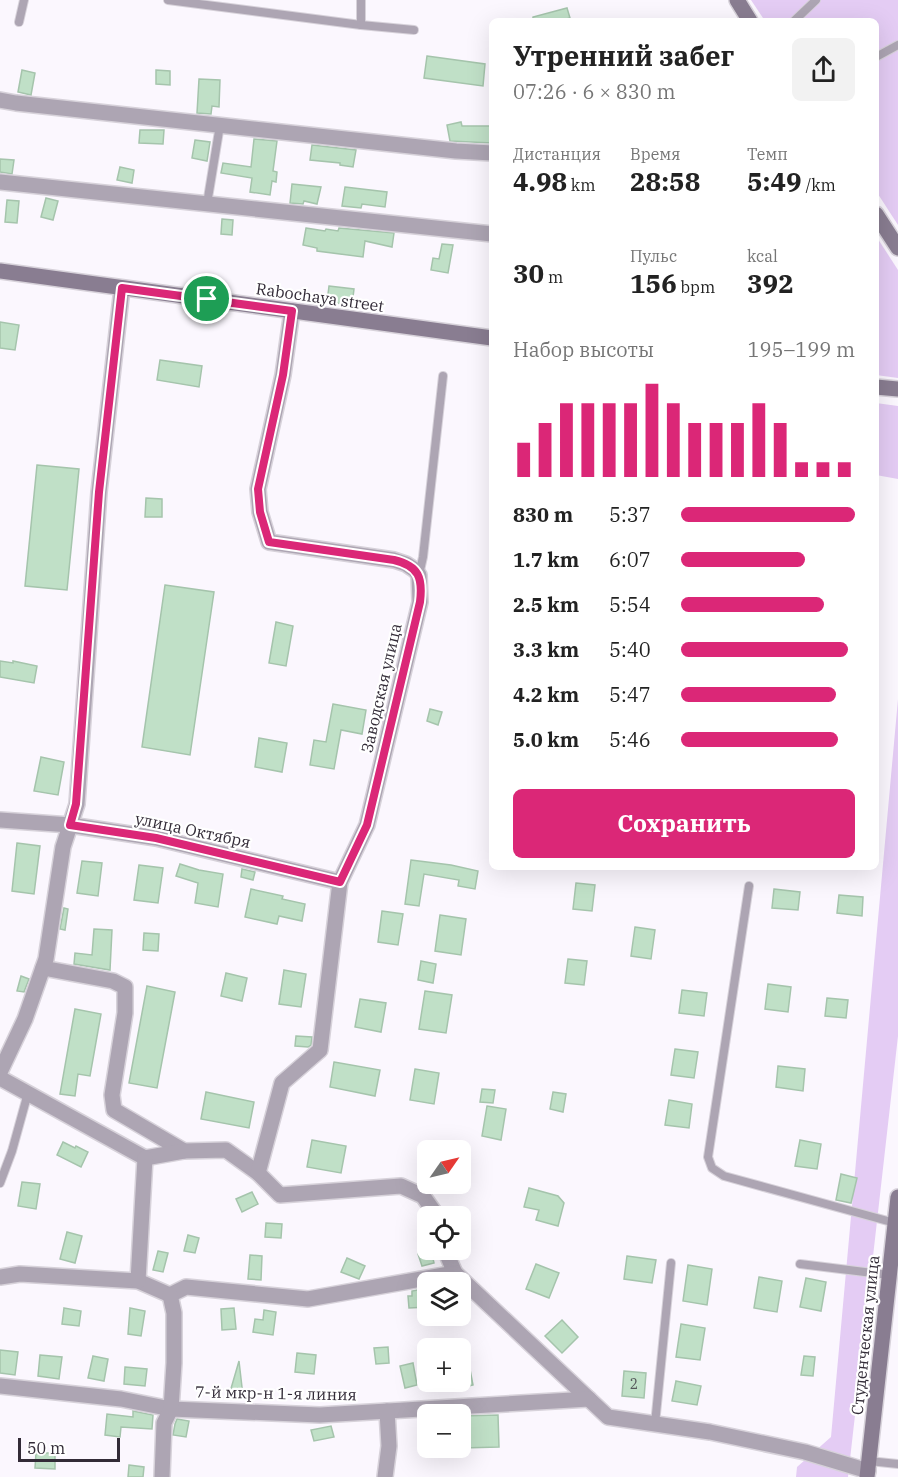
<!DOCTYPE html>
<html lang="ru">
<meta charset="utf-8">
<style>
body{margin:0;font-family:"IBM Plex Serif",serif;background:#f2f2f2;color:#222;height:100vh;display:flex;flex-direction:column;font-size:22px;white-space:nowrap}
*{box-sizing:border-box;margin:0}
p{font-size:20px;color:#767676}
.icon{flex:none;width:33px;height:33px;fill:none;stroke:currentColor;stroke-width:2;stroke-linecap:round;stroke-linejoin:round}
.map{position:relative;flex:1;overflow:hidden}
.side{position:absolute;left:489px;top:18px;width:390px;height:852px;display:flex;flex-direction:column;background:#fff;border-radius:9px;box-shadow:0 6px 24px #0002}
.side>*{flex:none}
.needle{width:39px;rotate:56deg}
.controls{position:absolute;left:417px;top:1140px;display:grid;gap:12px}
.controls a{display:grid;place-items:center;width:54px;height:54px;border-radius:9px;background:#fff;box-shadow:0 6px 24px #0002;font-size:30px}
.scale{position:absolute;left:18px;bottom:15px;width:102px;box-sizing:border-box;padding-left:6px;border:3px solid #322b37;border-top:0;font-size:16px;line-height:21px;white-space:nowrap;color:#322b37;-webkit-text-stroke:4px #fff;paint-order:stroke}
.pin{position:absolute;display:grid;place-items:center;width:51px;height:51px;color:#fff;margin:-26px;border:3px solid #fff;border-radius:50%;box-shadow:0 2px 6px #0007}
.round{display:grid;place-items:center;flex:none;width:63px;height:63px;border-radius:9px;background:#f2f2f2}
.summary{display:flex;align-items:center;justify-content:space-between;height:102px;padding:0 24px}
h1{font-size:27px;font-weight:700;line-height:45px}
.metrics{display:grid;grid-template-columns:repeat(3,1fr);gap:9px;height:102px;padding:6px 24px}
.metrics div{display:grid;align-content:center}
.metrics b{font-size:26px;font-weight:700}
.metrics small{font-size:16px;font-weight:400}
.metrics p{font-size:16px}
.chart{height:168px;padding:12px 24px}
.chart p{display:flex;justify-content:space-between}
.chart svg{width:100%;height:108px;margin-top:6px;stroke:#db2777;stroke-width:6}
.button{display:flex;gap:12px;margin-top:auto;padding:12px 24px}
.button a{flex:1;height:69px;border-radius:9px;background:#db2777;color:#fff;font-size:24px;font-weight:700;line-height:69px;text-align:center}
ul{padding:0 24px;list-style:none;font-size:20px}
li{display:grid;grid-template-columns:96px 72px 1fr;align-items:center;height:45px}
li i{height:15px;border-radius:8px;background:#db2777}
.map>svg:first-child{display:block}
</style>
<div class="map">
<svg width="898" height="1477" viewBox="0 0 898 1477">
<rect width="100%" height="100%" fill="#fbf7fe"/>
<g fill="#e4ccf4">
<path d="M751,0H898V225L876,191V21H765Z"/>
<path d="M876,236L898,270V378L876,375Z"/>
<path d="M876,403L898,406V479L876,475Z"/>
<path d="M898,699V1036L848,1477H796L797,1467L831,1437Z"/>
</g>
<g fill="#c0e0c7" stroke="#a5c4ac" stroke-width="1.5">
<path d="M567,8L570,18L559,21H533V17Z"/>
<path d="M427,56L485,64L483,86L424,78Z"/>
<path d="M22,70L35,73L31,95L18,92Z"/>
<path d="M156,70L170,71V85L156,84Z"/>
<path d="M199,79L220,80L219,107L212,106L211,114L197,113Z"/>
<path d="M461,122L462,126H492V143L450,141L447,125Z"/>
<path d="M140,130H164L163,144L139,143Z"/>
<path d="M254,139L277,141L273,171L277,172L276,182L272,181L270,195L250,192L252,178L221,173L223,163L251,167Z"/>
<path d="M195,140L210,142L207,161L192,158Z"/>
<path d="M312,145L356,150L353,167L340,165V163L310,160Z"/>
<path d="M0,159L14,160L12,174L0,172Z"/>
<path d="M120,167L134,170L132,183L117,180Z"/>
<path d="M292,184L321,187L317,204L304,201L303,204L290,203Z"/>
<path d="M345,187L387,192L385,207L362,204L361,208L342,206Z"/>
<path d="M46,198L58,201L53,220L41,217Z"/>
<path d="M7,200L19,201L17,223L5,222Z"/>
<path d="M222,219L233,220L232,235L221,234Z"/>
<path d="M306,228L325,231L326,229L338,231L339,228L394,233L392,247L365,241L363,257L317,251V248L303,245Z"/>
<path d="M442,244L453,245L448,273L431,270L433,258L439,259Z"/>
<path d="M329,286L354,289L352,305L327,302Z"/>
<path d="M0,322L19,325L15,350L0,348Z"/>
<path d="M160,360L202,366L199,387L157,380Z"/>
<path d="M37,465L79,469L67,590L25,586Z"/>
<path d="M146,498L162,499V517H145Z"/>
<path d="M165,585L214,592L190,755L142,747Z"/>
<path d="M276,622L293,626L286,666L269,663Z"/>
<path d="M0,661L13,663V661L37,666L34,683L0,677Z"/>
<path d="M333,704L366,710L362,734L341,730L334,769L310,765L314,740L326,742Z"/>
<path d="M430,709L442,712L438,725L427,721Z"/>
<path d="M259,738L287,743L282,772L255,767Z"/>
<path d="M41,757L64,762L58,795L34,791Z"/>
<path d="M17,843L40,846L34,894L12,891Z"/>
<path d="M411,860L451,865L478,871L475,889L458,886L459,880L424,874L419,906L405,904Z"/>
<path d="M82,861L102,863L98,896L77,893Z"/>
<path d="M180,864L199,870L223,874L218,907L195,903L198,883L176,876Z"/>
<path d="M139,865L163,868L158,903L134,900Z"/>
<path d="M242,869L255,872L253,880L241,877Z"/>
<path d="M576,883L595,885L592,911L573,909Z"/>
<path d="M251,889L283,896L282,899L305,904L302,921L279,916L277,924L245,917Z"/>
<path d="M774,889L800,892L798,910L772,908Z"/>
<path d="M839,895L863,897L862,916L837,913Z"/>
<path d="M64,908L68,909L65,930L60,929Z"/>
<path d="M382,911L403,914L398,945L378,942Z"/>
<path d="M440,915L466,919L461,955L435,951Z"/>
<path d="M635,927L655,930L651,959L631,956Z"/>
<path d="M94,929L112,930L110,970L74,964L75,953L92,955Z"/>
<path d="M144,933L159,934L158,951L143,950Z"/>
<path d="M568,959L587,961L584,985L565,983Z"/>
<path d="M421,961L436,964L433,983L418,980Z"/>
<path d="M284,970L306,974L301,1007L279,1004Z"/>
<path d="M226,973L247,978L242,1001L221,996Z"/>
<path d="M21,976L29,979L24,992L17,991Z"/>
<path d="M768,984L791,987L788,1012L765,1009Z"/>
<path d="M147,986L175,992L157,1088L129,1083Z"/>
<path d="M682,990L707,993L704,1016L679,1013Z"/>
<path d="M425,991L452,995L446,1033L419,1029Z"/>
<path d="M827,998L848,1000L846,1018L825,1016Z"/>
<path d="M360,999L386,1003L381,1032L355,1027Z"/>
<path d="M75,1009L101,1014L90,1076L78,1074L75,1096L60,1094Z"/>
<path d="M296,1036L312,1037L311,1045L308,1047L295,1046Z"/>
<path d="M675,1049L698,1052L694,1078L671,1075Z"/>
<path d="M334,1062L380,1070L375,1096L330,1087Z"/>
<path d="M778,1066L805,1069L803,1091L776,1087Z"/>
<path d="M415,1069L439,1073L434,1104L410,1100Z"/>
<path d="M482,1089L495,1090L493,1103L480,1102Z"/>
<path d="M206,1092L254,1102L249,1128L201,1119Z"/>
<path d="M553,1092L566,1094L563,1112L550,1109Z"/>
<path d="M669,1100L692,1104L689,1128L665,1125Z"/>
<path d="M487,1106L506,1109L501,1140L482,1136Z"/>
<path d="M312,1140L346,1146L341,1173L307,1167Z"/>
<path d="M800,1140L821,1144L817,1169L795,1166Z"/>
<path d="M63,1142L75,1148L76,1146L88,1152L81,1167L57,1155Z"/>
<path d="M841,1174L857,1178L851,1203L836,1200Z"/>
<path d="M22,1182L40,1184L36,1209L18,1206Z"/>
<path d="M529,1188L558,1196L564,1203L558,1226L536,1220L539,1210L524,1207Z"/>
<path d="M252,1192L258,1204L242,1212L236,1199Z"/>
<path d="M266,1223L282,1224L281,1238L265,1237Z"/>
<path d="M67,1232L82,1236L75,1263L60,1259Z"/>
<path d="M188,1235L199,1238L195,1253L184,1251Z"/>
<path d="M431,1250L434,1263L422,1266L418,1254Z"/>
<path d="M158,1251L168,1253L163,1272L153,1270Z"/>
<path d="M250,1255L262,1256L261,1280L248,1279Z"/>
<path d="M627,1256L656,1260L652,1283L624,1279Z"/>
<path d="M347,1258L365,1266L359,1279L341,1272Z"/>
<path d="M536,1264L559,1273L549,1298L526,1289Z"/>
<path d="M688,1265L712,1269L707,1305L683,1301Z"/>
<path d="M759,1277L782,1281L777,1312L754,1308Z"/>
<path d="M806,1278L826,1282L821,1311L800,1307Z"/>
<path d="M428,1288V1307L409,1308L408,1296H412V1291Z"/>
<path d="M64,1308L81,1311L79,1326L62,1324Z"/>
<path d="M130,1308L145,1311L141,1336L128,1334Z"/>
<path d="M234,1308L236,1329L222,1330L221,1309Z"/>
<path d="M264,1310L276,1312L273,1335L253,1332L255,1319L263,1320Z"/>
<path d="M562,1320L578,1337L562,1353L545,1336Z"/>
<path d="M681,1324L705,1328L700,1360L676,1357Z"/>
<path d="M388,1347L389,1363L376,1364L374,1348Z"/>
<path d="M460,1349H466L473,1385L460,1388Z"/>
<path d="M0,1350L18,1352L15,1375L0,1373Z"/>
<path d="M297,1353L316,1355L314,1374L295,1372Z"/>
<path d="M40,1355L62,1357L59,1379L38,1376Z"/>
<path d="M93,1356L108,1359L104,1381L88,1378Z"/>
<path d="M804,1356L815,1357L813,1376L801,1375Z"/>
<path d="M239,1361L243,1396L230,1392Z"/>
<path d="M413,1363L417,1385L405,1388L400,1366Z"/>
<path d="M125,1367L147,1369L145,1386L124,1384Z"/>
<path d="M624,1371L646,1373L644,1398L622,1396Z"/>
<path d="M676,1381L701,1386L697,1405L672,1401Z"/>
<path d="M133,1411L153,1415L152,1429L121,1427L120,1437L105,1435L107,1414L133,1417Z"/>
<path d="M498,1415L499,1447L462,1448L461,1416Z"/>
<path d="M177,1419L189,1421L186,1437L173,1435L175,1424Z"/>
<path d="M331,1426L334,1437L314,1441L311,1430Z"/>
<path d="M36,1453H55V1469L35,1468Z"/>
<path d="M129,1465L144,1467L143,1477H128Z"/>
</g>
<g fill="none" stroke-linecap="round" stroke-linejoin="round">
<g stroke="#d7d2da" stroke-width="10">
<g id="lane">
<path d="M168,0L361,25V0"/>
<path d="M794,21L816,0"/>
<path d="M19,22L24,0"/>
<path d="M361,25L414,30"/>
<path d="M876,57L898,45"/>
<path d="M207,204L220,125"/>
<path d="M419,575L423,557L443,376"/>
<path d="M749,886L708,1157L712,1168L724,1176L895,1223"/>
<path d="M0,1183L12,1151L28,1093"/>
<path d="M800,1264L889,1275"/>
<path d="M655,1424L671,1263"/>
<path d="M869,1461L898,1464"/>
</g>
</g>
<g stroke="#d7d2da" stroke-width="18">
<g id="street">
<path d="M0,100L16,103L456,151L492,153"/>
<path d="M0,182L492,234"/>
<path d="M0,820L70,825L156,838L340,882"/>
<path d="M43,968L113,981L125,987V1013L112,1095L114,1110L184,1151"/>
<path d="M0,1072L25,1019L46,959L63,847L77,804L99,492L122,288"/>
<path d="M0,1078L145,1158"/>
<path d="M145,1158L184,1151L226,1150L258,1173L280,1195L401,1186L423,1196L437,1216"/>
<path d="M258,1173L282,1083L320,1050L340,882L367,825L420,602L419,575L415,570L406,564L394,560L269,542L260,512L258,489L283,375L292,311"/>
<path d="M445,1250L455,1273L608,1417L710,1432L805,1452L868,1471"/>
<path d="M0,1277L20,1274L138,1281L170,1295L186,1287L308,1299L455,1273"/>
<path d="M138,1281L145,1158"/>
<path d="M0,1386L121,1399L171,1409L320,1415L589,1399"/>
<path d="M162,1477L164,1423L171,1409L174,1363V1313L170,1295"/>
<path d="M385,1477L389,1446L387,1411"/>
</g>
</g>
<g stroke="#d7d2da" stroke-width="18">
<g id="secondary">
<path d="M737,0L750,21"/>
<path d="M876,214L898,248"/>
<path d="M0,271L492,338"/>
<path d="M876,387L898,389"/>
<path d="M867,1477L898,1197"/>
</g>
</g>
<use href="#lane" stroke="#ada5b3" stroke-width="8"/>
<use href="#street" stroke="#ada5b3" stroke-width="15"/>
<use href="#secondary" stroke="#897d91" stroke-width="15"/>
</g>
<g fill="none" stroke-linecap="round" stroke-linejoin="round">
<g stroke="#fff" stroke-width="12">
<path id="route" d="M122,288L292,311L283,375L258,489L260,512L269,542L394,560C419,566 423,578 420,602L367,825L340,882L156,838L70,825L76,804L99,492Z"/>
</g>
<use href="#route" stroke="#db2777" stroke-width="8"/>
</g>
<g text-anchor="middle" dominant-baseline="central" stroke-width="4.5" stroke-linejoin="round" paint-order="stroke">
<g font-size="14" fill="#56585b">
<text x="634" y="1384">2</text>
</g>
<g font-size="16" fill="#322b37" stroke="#fff">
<text transform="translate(320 297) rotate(8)">Rabochaya street</text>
<text transform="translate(381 688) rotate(-77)">Заводская улица</text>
<text transform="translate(193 830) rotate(12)">улица Октября</text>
<text transform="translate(865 1335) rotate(-84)">Студенческая улица</text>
<text transform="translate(276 1393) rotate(1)">7-й мкр-н 1-я линия</text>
</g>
</g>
</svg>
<div class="controls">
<a><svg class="needle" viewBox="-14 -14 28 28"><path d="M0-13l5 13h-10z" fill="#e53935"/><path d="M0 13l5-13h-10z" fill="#767676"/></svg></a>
<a><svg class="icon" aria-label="locate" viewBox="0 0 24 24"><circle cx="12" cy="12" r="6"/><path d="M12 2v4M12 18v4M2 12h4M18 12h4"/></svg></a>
<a><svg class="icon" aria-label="layers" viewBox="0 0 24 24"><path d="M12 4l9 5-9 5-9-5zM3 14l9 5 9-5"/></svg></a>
<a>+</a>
<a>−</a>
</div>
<div class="scale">50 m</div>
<div class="pin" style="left:207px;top:299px;background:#1e9e55"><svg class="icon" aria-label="arrive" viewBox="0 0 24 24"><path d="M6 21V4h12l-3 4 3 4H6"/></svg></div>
<section class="side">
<div class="summary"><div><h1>Утренний забег</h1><p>07:26 · 6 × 830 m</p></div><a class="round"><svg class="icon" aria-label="share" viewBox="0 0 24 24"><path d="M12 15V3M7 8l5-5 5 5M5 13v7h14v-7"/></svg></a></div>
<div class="metrics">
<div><p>Дистанция</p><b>4.98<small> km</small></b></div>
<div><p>Время</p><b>28:58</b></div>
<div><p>Темп</p><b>5:49<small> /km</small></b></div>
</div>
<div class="metrics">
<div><b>30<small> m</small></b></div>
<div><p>Пульс</p><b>156<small> bpm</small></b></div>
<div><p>kcal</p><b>392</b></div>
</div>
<div class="chart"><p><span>Набор высоты</span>195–199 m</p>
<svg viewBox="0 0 160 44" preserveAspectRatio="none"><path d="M5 44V30M15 44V22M25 44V14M35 44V14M45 44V14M55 44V14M65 44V6M75 44V14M85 44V22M95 44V22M105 44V22M115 44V14M125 44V22M135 44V38M145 44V38M155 44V38"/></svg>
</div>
<ul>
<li><b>830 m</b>5:37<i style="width:100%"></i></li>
<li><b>1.7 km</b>6:07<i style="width:71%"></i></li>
<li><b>2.5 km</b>5:54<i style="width:82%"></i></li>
<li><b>3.3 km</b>5:40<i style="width:96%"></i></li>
<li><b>4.2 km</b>5:47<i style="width:89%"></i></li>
<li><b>5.0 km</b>5:46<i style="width:90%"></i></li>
</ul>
<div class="button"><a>Сохранить</a></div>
</section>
</div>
